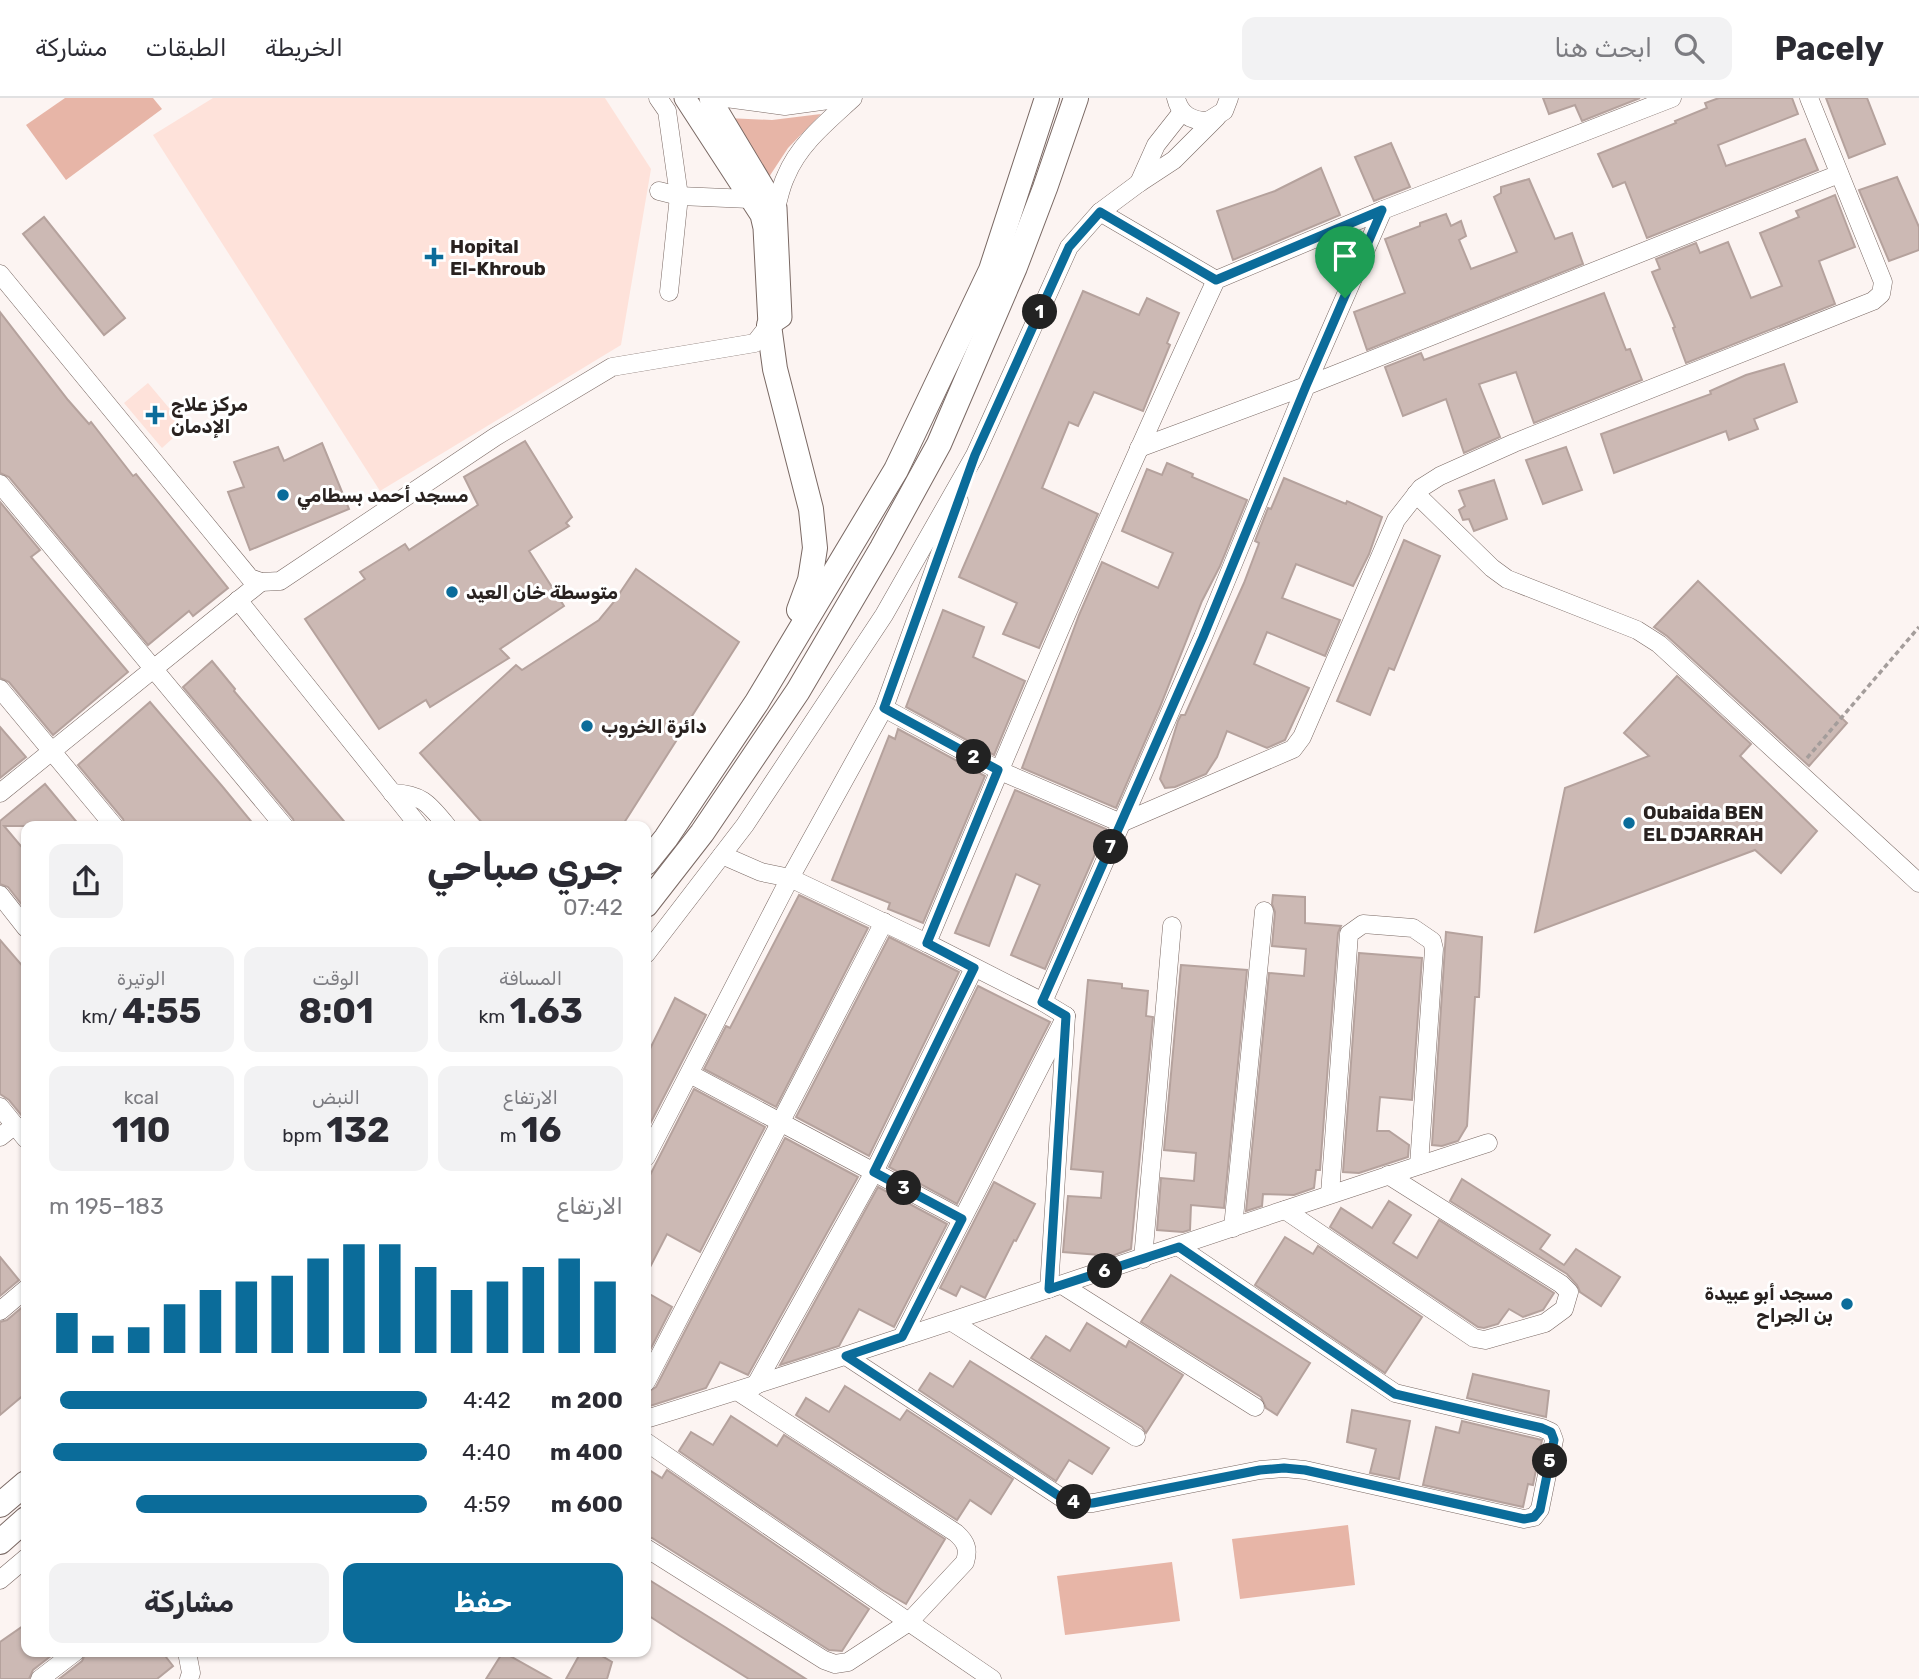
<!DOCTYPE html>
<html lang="ar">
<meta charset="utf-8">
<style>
body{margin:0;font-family:Rubik,Vazirmatn,sans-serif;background:#f2f2f3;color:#2b2b33;direction:rtl;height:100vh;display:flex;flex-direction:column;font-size:26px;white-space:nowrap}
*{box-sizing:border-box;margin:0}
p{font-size:23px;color:#7c7c81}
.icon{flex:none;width:38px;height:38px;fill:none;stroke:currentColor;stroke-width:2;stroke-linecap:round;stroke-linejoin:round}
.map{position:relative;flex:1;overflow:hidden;direction:ltr}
.side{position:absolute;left:21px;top:723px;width:630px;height:836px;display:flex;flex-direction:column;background:#fff;border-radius:14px;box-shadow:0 2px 5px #0004;direction:rtl}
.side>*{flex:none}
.pin{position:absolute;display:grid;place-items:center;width:60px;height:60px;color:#fff;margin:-72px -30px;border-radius:50% 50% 50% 0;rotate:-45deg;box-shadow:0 0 7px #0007}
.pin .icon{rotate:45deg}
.km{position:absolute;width:35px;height:35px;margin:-18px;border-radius:50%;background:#222;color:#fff;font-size:19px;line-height:35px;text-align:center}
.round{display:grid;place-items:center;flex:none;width:74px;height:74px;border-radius:14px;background:#f2f2f3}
.headline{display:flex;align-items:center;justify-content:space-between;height:119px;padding:0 28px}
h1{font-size:38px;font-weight:700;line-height:52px}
.stats{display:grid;grid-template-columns:repeat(3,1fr);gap:10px;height:119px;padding:7px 28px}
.stats div{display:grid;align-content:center;border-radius:14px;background:#f2f2f3;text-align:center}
.stats b{font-size:35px;font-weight:700}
.stats small{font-size:19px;font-weight:400}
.stats p{font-size:19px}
.chart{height:196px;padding:14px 28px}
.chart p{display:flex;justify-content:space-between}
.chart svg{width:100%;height:126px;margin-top:7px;stroke:#0b6c9a;stroke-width:6}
.action{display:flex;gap:14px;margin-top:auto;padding:14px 28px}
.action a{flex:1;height:80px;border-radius:14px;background:#0b6c9a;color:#fff;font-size:28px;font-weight:700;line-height:80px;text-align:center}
.action a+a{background:#f2f2f3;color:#2b2b33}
ul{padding:0 28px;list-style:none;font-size:23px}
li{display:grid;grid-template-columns:112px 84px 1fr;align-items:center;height:52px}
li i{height:18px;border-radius:9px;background:#0b6c9a}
header{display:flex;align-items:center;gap:42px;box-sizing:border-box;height:98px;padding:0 35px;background:#fff;border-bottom:2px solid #e1e1e2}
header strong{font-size:33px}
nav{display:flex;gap:38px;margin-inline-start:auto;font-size:24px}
.search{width:490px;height:63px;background:#f2f2f3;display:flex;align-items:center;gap:18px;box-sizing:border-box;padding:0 24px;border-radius:14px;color:#7c7c81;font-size:26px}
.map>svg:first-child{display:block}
</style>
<header>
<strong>Pacely</strong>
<div class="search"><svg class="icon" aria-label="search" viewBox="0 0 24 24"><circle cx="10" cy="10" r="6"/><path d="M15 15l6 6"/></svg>ابحث هنا</div>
<nav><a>الخريطة</a><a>الطبقات</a><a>مشاركة</a></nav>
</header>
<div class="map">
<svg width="1919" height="1581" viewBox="0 0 1919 1581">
<rect width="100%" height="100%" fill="#fcf4f2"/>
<g fill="#fee2da">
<path d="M213,0H605L651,71L621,247L380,393L153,37Z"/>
<path d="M148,285L185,329L162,350L124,305Z"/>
</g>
<g fill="#e7b5a7">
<path d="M65,0H153L162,11L66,82L26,27Z"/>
<path d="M821,16L788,50L767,82L727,20L772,22Z"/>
<path d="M1348,1427L1355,1487L1240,1501L1232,1441Z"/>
<path d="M1172,1464L1180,1523L1065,1537L1057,1478Z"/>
</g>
<g fill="#ccb9b4" stroke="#b5a29d" stroke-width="2">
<path d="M1543,0H1640L1582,23L1575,7L1549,16Z"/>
<path d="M1719,0H1792L1798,16L1718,47L1726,68L1805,41L1818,72L1647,140L1625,84L1613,89L1598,56L1676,25L1675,23L1707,10L1705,5Z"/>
<path d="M1826,0H1867L1885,46L1849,60Z"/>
<path d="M1391,45L1410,89L1374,103L1355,59Z"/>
<path d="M1321,70L1340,117L1233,162L1217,113L1275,93Z"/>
<path d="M1897,79L1919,129V152L1889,163L1859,92Z"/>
<path d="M1529,81L1555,141L1572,135L1583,166L1367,252L1354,214L1405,195L1385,141L1420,128V125L1446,116L1451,128L1461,123L1466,138L1459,142L1471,171L1517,154L1494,99L1501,95V89Z"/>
<path d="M1835,97L1855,149L1819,163L1835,206L1686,265L1673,230L1675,229L1652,174L1660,171L1656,161L1696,145L1700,155L1728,144L1751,200L1782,188L1760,135L1799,119L1796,113Z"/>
<path d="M44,119L125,220L104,237L23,136Z"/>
<path d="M1083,193L1139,217L1147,200L1179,215L1167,245L1170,247L1143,313L1094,294L1078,328L1069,324L1042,390L1098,416L1039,550L1003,536L1017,505L959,479Z"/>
<path d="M1604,195L1626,252L1630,251L1642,282L1534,325L1516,274L1479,286L1500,339L1464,355L1446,301L1403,318L1385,269L1421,255L1424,262Z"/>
<path d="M0,214L68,302L89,326L91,324L133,378L136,376L228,490L193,518L189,513L148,547L9,379L0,375Z"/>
<path d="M1784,266L1797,304L1754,321L1758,331L1729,342L1726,333L1614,375L1601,336L1711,296L1710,293L1746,277Z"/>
<path d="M525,343L572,419L566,425L569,428L529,453L564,508L500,551L509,560L430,609L426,602L379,631L305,521L365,481L360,474L405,446L409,452L478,407L464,379Z"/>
<path d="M322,345L349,411L250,452L228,394L244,389L234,364L278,349L284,363Z"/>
<path d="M1566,349L1582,392L1543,406L1526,362Z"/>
<path d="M1167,365L1193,376L1192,379L1247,402L1220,468L1202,503L1160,609L1116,710L1022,670L1079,517L1102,464L1158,490L1173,455L1122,433L1147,371L1162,377Z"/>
<path d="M1284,380L1346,406L1347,403L1382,419L1369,456L1353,488L1296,466L1282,500L1340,522L1325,558L1267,534L1254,566L1309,590L1285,642L1267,650L1227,633L1217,659L1206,676L1175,689L1165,690L1160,681L1178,623L1181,617H1185L1244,485L1258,448L1259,445L1255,443L1268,410L1271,411Z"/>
<path d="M1494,382L1507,421L1474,433L1469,421L1463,422L1459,412L1465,408L1459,393Z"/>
<path d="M0,404L40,452L31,459L128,574L53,637L9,584L0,580Z"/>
<path d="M1404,442L1440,458L1394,572L1389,570L1370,617L1337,603Z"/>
<path d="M636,471L739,544L622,728H485L420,655L516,567L522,572L599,522L613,505Z"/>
<path d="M1698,483L1847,625L1809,668L1667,538L1654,529Z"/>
<path d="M943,512L984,529L973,559L1025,583L994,657L906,609Z"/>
<path d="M212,563L235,591L234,593L348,728H295L293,721L183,589Z"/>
<path d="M1677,578L1751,646L1740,658L1817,733L1781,775L1755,752L1535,834L1565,690L1649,658L1624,635Z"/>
<path d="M150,604L222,688L255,728H125L123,721L78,667Z"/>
<path d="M0,629L26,659L0,680Z"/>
<path d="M898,631L985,678L923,825L888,811L890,805L832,782L889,638L895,641Z"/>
<path d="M45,686L80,728H4L26,754V812L8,789L0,786V723Z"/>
<path d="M1015,692L1106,731L1045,871L1011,857L1040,787L1016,776L989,848L955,835Z"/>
<path d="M799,797L868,830L776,1009L704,971L726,928L730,930Z"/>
<path d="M1273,797L1305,799V825L1341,828L1338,835L1320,1072H1316L1314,1090L1294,1097L1263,1096L1262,1108L1246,1113L1269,875L1304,878L1306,851L1272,848L1275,814L1272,806Z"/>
<path d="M1446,834L1482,839L1479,899H1475L1467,1028L1458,1043L1442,1048L1432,1047Z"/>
<path d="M889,839L959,874L869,1058L796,1019Z"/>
<path d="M0,842L26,872V1023L9,1002L0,996Z"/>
<path d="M1359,855L1422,860L1412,1002L1380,999L1377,1033H1389L1409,1047L1408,1059L1359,1075L1343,1074Z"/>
<path d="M1181,867L1247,872L1224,1110L1191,1107L1190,1132L1183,1134L1157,1132L1161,1080L1194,1083L1196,1055L1164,1052Z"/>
<path d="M1088,882L1122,886V890L1148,893L1146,918L1153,919L1131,1151L1112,1158L1063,1154L1068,1098L1101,1100L1103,1074L1071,1071Z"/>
<path d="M978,888L1050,924L957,1106L889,1069Z"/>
<path d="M675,900L706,917L650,1026L646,1024V959Z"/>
<path d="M694,991L765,1029L700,1154L667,1136L646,1177V1085Z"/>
<path d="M785,1040L858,1079L748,1277L720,1264L706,1290L650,1308L646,1307V1295L656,1289Z"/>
<path d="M1462,1081L1550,1137L1540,1151L1564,1167L1576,1151L1620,1179L1601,1208L1580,1194L1577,1187L1567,1176L1450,1103Z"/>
<path d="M994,1084L1035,1106L1016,1143L1014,1142L985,1200L961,1188L956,1198L940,1190Z"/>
<path d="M878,1089L947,1126L894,1229L859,1211L839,1248L780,1267Z"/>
<path d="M1389,1103L1411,1117L1393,1145L1417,1160L1439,1122L1554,1195L1543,1212L1523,1219L1509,1211L1498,1226L1484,1230L1478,1229L1330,1129L1341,1110L1372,1130Z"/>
<path d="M1285,1139L1313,1156L1318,1148L1422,1219L1385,1275L1255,1187Z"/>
<path d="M0,1159L19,1182L0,1198Z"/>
<path d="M1171,1177L1310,1265L1277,1317L1266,1310L1261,1299L1141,1224Z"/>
<path d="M646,1194L672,1209L646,1260Z"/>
<path d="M26,1206V1295L0,1317V1224L7,1222Z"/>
<path d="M1087,1225L1126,1249L1129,1243L1183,1277L1146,1335L1142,1329L1031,1260L1046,1238L1070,1253Z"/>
<path d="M970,1263L1109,1350L1092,1376L1069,1362L1056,1383L919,1292L930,1275L953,1289Z"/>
<path d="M1473,1276L1549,1293L1546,1319L1467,1300Z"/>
<path d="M845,1288L900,1322L907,1312L1013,1381L991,1416L970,1402L957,1422L796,1317L806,1300L829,1314Z"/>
<path d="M1352,1312L1410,1323L1399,1381L1370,1375L1376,1351L1347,1344Z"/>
<path d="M731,1318L777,1348L784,1337L945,1441L906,1506L882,1492L679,1353L691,1334L713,1347Z"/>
<path d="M1462,1323L1542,1342L1533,1387L1528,1386L1523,1409L1423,1387L1436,1329L1459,1335Z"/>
<path d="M646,1370L662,1380L667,1372L869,1511L842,1553L829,1552L652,1440L646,1439Z"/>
<path d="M646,1480L725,1529L806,1581H749L680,1538L646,1516Z"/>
<path d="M26,1526V1554H56L33,1572L29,1581H0V1544Z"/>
<path d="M86,1554H162L173,1568L157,1581H59L82,1563Z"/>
<path d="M503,1554L551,1581H486Z"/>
<path d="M581,1554H595L612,1564L607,1581H566Z"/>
</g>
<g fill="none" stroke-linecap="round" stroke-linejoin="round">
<g stroke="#796863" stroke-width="19">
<g id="minor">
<path d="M658,0L667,13L679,98L669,194"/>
<path d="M726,0L785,8L843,0"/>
<path d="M1176,0C1180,17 1192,23 1208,23L1224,13L1229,0"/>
<path d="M1139,85L1156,47L1182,14"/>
<path d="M659,93L679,98L750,101L759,98"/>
<path d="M776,110C779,99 781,88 786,78C799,46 828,23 853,0"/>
<path d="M1383,112L1306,288L1203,539L1043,904L927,845C1020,623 1114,401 1216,182Z"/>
<path d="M1383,112L1672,0"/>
<path d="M1100,114L1216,182"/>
<path d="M0,176L250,480L261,484L280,483L495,339L612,269L755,245L769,227"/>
<path d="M1139,350L1306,288L1839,76"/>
<path d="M0,386L284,728"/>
<path d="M1416,396L1492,470L1507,481L1637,532L1659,546L1919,785"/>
<path d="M238,502L419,728"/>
<path d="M0,591L114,728"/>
<path d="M884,610L998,672L1121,725L1293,651L1302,639L1396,422L1421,390L1440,378L1514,345L1873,203L1881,196L1883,184L1809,0"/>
<path d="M0,695L261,484"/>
<path d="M392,695C422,696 429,706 447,728"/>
<path d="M722,757L761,774L790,780L927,845"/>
<path d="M0,797L26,830"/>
<path d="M646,856L745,727L884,517L975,357L1069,149L1100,114L1139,85L1174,62L1217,19"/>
<path d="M1043,904L1066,918L1049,1191"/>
<path d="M690,976L962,1121"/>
<path d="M0,1009L26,1041"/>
<path d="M0,1039L15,1027"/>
<path d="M646,1059L790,780L884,610L959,403"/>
<path d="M1330,1096L1349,836L1363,826L1413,830L1432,843L1434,851L1419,1067"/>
<path d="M1285,1112L1474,1240L1485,1242L1545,1225L1564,1211L1569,1194L1561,1186L1388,1077"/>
<path d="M1233,1130L1264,813"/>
<path d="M1143,1161L1172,828"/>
<path d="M1062,1187L1255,1309"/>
<path d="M0,1213L26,1191"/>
<path d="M952,1224L1136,1339"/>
<path d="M902,1239L1066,918"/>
<path d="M846,1258L1062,1400L1079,1406L1093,1405L1260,1372L1284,1370L1305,1372L1524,1421L1534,1419L1540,1411L1554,1342L1551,1334L1542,1330L1395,1295L1179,1149"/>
<path d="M646,1284L884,824"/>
<path d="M755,1288L874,1074L974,870"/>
<path d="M646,1321C928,1234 1207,1136 1488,1045"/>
<path d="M646,1344L992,1581"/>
<path d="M646,1450L824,1562L835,1566L848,1564L909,1524L965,1464C969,1451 966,1444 956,1435L737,1293"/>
<path d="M0,1482L26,1460"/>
<path d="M187,1554L191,1575L189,1581"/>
<path d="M40,1581L75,1554"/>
</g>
</g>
<g stroke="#796863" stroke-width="23">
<path id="major" d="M685,0L761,117L764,130L769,227L781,219L776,110L710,0"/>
</g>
<g stroke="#796863" stroke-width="26">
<g id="highway">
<path d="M769,227L775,271L811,411L815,450L810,482L799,512"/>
<path d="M646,765L666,740L757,604L896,372L991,172L1047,0"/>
<path d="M646,807L702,735L798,593L882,450L939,346L1015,169L1045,90L1076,0"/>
<path d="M0,1407L26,1385"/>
<path d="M0,1444L26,1421"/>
</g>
</g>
<path stroke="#a49d9b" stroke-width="3.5" stroke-dasharray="5 3.5" stroke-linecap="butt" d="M1807,660L1919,529"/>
<use href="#minor" stroke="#fff" stroke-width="18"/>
<use href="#major" stroke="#fff" stroke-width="21"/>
<use href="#highway" stroke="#fff" stroke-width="24"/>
</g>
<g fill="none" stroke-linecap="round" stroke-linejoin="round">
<g stroke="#fff" stroke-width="14">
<path id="route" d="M1382,112L1306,288L1203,539L1042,904L1066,918L1049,1191L1179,1149L1395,1296L1542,1330L1551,1334L1554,1342L1540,1412L1534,1419L1524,1421L1305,1372L1284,1370L1260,1372L1093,1405L1079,1406L1062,1400L846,1258L902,1239L962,1121L874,1074L974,870L927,845L998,672L884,610L975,357L1069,149L1100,114L1216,182Z"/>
</g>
<use href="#route" stroke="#0b6c9a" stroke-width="9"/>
</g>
<g fill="#0b6c9a" stroke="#fff" stroke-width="2.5">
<path d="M430.5 148.5h7v7h7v7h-7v7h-7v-7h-7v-7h7z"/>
<path d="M151.5 306.5h7v7h7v7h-7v7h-7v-7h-7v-7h7z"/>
<circle cx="283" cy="397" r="7"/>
<circle cx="452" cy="494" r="7"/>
<circle cx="587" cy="628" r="7"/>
<circle cx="1629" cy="725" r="7"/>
<circle cx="1847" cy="1206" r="7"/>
</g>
<g text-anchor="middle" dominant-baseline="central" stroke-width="6" stroke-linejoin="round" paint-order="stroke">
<g font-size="19" font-weight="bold" fill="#292220" stroke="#fff" text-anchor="start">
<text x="450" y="148">Hopital<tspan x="450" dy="22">El-Khroub</tspan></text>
<text x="171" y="306">مركز علاج<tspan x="171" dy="22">الإدمان</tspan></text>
<text x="297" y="397">مسجد أحمد بسطامي</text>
<text x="466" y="494">متوسطة خان العيد</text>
<text x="601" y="628">دائرة الخروب</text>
<text x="1643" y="714">Oubaida BEN<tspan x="1643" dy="22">EL DJARRAH</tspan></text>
<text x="1833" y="1195" text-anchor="end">مسجد أبو عبيدة<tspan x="1833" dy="22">بن الجراح</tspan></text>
</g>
</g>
</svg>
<div class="pin" style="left:1345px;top:200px;background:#1e9e55"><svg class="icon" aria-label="arrive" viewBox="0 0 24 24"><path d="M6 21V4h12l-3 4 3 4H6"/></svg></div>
<b class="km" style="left:1040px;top:214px">1</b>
<b class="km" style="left:974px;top:659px">2</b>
<b class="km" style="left:904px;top:1090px">3</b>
<b class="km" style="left:1074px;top:1404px">4</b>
<b class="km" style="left:1550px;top:1363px">5</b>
<b class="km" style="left:1105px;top:1173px">6</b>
<b class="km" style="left:1111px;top:749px">7</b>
<section class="side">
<div class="headline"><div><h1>جري صباحي</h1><p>07:42</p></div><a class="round"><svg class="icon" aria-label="share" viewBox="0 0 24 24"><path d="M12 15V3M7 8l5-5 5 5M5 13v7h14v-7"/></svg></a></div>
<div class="stats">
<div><p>المسافة</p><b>1.63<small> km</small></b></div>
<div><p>الوقت</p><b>8:01</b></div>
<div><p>الوتيرة</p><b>4:55<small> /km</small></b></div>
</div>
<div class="stats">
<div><p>الارتفاع</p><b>16<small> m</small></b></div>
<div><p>النبض</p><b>132<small> bpm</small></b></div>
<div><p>kcal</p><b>110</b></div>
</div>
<div class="chart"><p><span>الارتفاع</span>183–195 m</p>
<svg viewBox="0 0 160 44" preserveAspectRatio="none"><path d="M5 44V30M15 44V38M25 44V35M35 44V27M45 44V22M55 44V19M65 44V17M75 44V11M85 44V6M95 44V6M105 44V14M115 44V22M125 44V19M135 44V14M145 44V11M155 44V19"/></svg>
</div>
<ul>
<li><b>200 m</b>4:42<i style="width:97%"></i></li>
<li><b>400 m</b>4:40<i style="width:99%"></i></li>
<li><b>600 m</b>4:59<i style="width:77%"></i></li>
</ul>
<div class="action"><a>حفظ</a><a>مشاركة</a></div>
</section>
</div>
